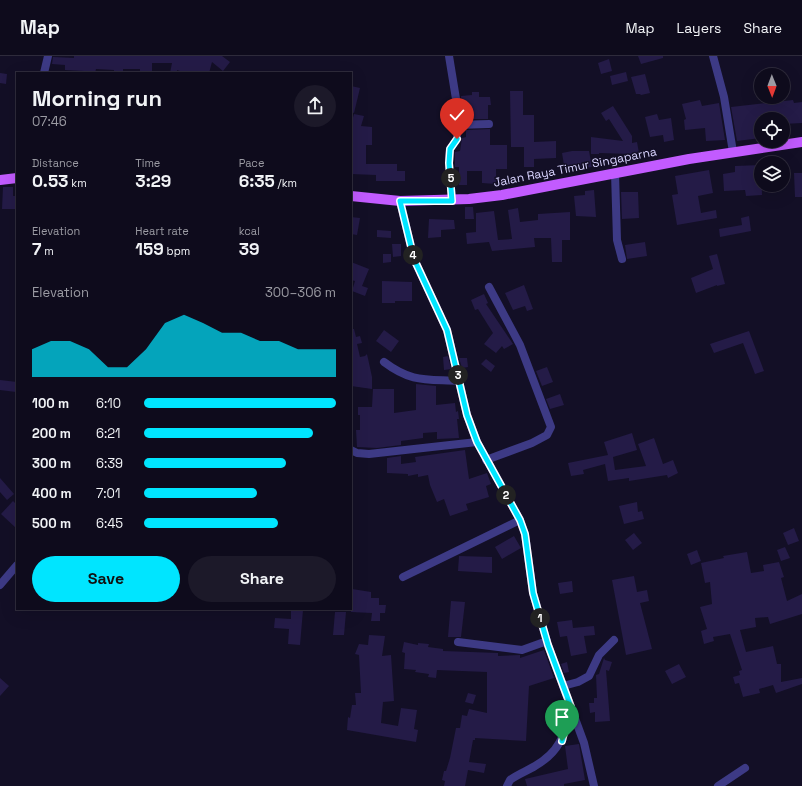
<!DOCTYPE html>
<meta charset="utf-8">
<style>
body{margin:0;font-family:"Space Grotesk",sans-serif;background:#1c1929;color:#f1f3f6;height:100vh;display:flex;flex-direction:column;font-size:15px;white-space:nowrap}
*{box-sizing:border-box;margin:0}
p{font-size:13px;color:#9b9ba3}
.icon{flex:none;width:22px;height:22px;fill:none;stroke:currentColor;stroke-width:2;stroke-linecap:round;stroke-linejoin:round}
.map{position:relative;flex:1;overflow:hidden}
.sheet{position:absolute;left:16px;top:16px;width:336px;height:538px;display:flex;flex-direction:column;background:#0e0b1c;border-radius:0px;box-shadow:0 4px 16px #0002,0 0 0 1px #2e2b3b}
.sheet>*{flex:none}
.needle{width:26px;rotate:179deg}
.tools{position:absolute;left:754px;top:12px;display:grid;gap:8px}
.tools a{display:grid;place-items:center;width:36px;height:36px;border-radius:50%;background:#0e0b1c;box-shadow:0 4px 16px #0002,0 0 0 1px #2e2b3b;font-size:20px}
.pin{position:absolute;display:grid;place-items:center;width:34px;height:34px;color:#fff;margin:-41px -17px;border-radius:50% 50% 50% 0;rotate:-45deg;box-shadow:0 0 4px #0007}
.pin .icon{rotate:45deg}
.km{position:absolute;width:20px;height:20px;margin:-10px;border-radius:50%;background:#222;color:#fff;font-size:11px;line-height:20px;text-align:center}
.round{display:grid;place-items:center;flex:none;width:42px;height:42px;border-radius:21px;background:#1c1929}
.overview{display:flex;align-items:center;justify-content:space-between;height:68px;padding:0 16px}
h1{font-size:22px;font-weight:600;line-height:30px}
.metrics{display:grid;grid-template-columns:repeat(3,1fr);gap:6px;height:68px;padding:4px 16px}
.metrics div{display:grid;align-content:center}
.metrics b{font-size:17px;font-weight:600}
.metrics small{font-size:11px;font-weight:400}
.metrics p{font-size:11px}
.chart{height:112px;padding:8px 16px}
.chart p{display:flex;justify-content:space-between}
.chart svg{width:100%;height:72px;margin-top:4px;fill:#00e5ff;opacity:.7}
.action{display:flex;gap:8px;margin-top:auto;padding:8px 16px}
.action a{flex:1;height:46px;border-radius:24px;background:#00e5ff;color:#111;font-size:16px;font-weight:600;line-height:46px;text-align:center}
.action a+a{background:#1c1929;color:#f1f3f6}
ul{padding:0 16px;list-style:none;font-size:13px}
li{display:grid;grid-template-columns:64px 48px 1fr;align-items:center;height:30px}
li i{height:10px;border-radius:5px;background:#00e5ff}
header{display:flex;align-items:center;gap:24px;box-sizing:border-box;height:56px;padding:0 20px;background:#0e0b1c;border-bottom:1px solid #2e2b3b}
header strong{font-size:19px}
nav{display:flex;gap:22px;margin-inline-start:auto;font-size:14px}
.map>svg:first-child{display:block}
</style>
<header>
<strong>Map</strong>
<nav><a>Map</a><a>Layers</a><a>Share</a></nav>
</header>
<div class="map">
<svg width="802" height="730" viewBox="0 0 802 730">
<rect width="100%" height="100%" fill="#130f26"/>
<g fill="#241b47">
<path d="M74,0H222L230,6L223,15L212,6L209,17H186L177,14V17H170L172,7H152V17H140V13H123V17H114V14L96,13L95,17H84V15L65,14V9L52,8L53,1L74,2Z"/>
<path d="M638,0H663V2L641,8Z"/>
<path d="M609,3L612,15L601,18L598,7Z"/>
<path d="M626,16L628,25L612,29L610,20Z"/>
<path d="M0,17L7,18L6,28L0,27Z"/>
<path d="M645,18L650,37L641,39L640,38H636L631,21Z"/>
<path d="M351,30L360,32L354,57L351,56Z"/>
<path d="M510,35H523V59H534V86L556,85V102L534,103V111H524V91H511Z"/>
<path d="M472,36H479V41H490L491,49H488V63H465V61H462L461,40L472,39Z"/>
<path d="M700,44L702,50L719,47L725,84L706,85L705,72L685,74L684,64L686,63L682,48Z"/>
<path d="M793,44L794,47L802,46V67L783,68V63H761V82L737,85L731,51Z"/>
<path d="M613,50L632,80V87L637,86L639,97L632,98L599,97V98H591V81L623,85L609,63L606,65L601,57Z"/>
<path d="M354,58L364,60L361,70L372,71V89H366V108H397V115H405V125H376V119L351,118V68Z"/>
<path d="M657,58L659,64L671,62L674,84L664,86L663,79L650,81L645,61Z"/>
<path d="M490,73V89H507V113H496V128L482,127V115H467V129H459V111H455V96L460,95L462,82L466,81V74Z"/>
<path d="M572,95H589L592,111L565,115L562,97Z"/>
<path d="M761,109L762,139L746,140L745,134L724,135L723,118L735,116V110Z"/>
<path d="M709,114L713,137L698,140L701,157L716,154L717,162L677,169L672,139L678,138L675,120Z"/>
<path d="M794,117H802V141H795Z"/>
<path d="M3,131H13V140H16V153H2Z"/>
<path d="M594,134L596,161L576,160L574,140L585,139V135Z"/>
<path d="M621,136H638L639,162L622,163Z"/>
<path d="M465,151H473L474,163H465Z"/>
<path d="M518,152L520,166L538,164V158L570,156V184H562V206H552L551,182H534L535,191L492,195L489,186L467,188L466,177L476,176V157L494,155L498,184L512,183L508,154Z"/>
<path d="M749,160L751,175L720,181L719,173L742,169L741,162Z"/>
<path d="M351,161L360,162L357,179L351,178Z"/>
<path d="M429,163L454,164L455,173L441,174V181L428,182Z"/>
<path d="M377,174L391,175V182L377,181Z"/>
<path d="M645,186L647,200L627,203L625,189Z"/>
<path d="M392,188H401V200L393,201Z"/>
<path d="M383,198H391V206L383,207Z"/>
<path d="M717,198L725,228L717,230V229L696,237L691,222L713,213L709,200Z"/>
<path d="M351,206L369,213L362,230L368,232L365,240L352,235L355,225L351,224Z"/>
<path d="M382,225L412,226V245H395V247H382Z"/>
<path d="M524,229L533,253L527,255L525,250L513,254L505,237Z"/>
<path d="M484,238L488,247L486,248L513,288L504,293L502,290L496,297L484,288L493,277L478,253L475,254L471,244Z"/>
<path d="M351,273H354L356,281L360,280L362,287L357,288L360,301L365,300L367,298L372,321V333L351,330Z"/>
<path d="M384,274L399,285L391,296L376,285Z"/>
<path d="M749,275L764,315L755,318L743,287L714,297L710,288Z"/>
<path d="M448,300L451,313L444,314L443,301Z"/>
<path d="M459,302H467L468,311L462,312Z"/>
<path d="M486,303L495,310L491,316L481,308Z"/>
<path d="M547,311L553,326L542,330L536,315Z"/>
<path d="M0,324L17,326L16,336L0,334Z"/>
<path d="M416,328L436,330V349L455,347L456,356L458,355L459,363H457L459,382L437,383V376L423,377V382L401,385V389L377,392L357,391L356,374H360V359H358V351H372L373,333H394V357L416,354Z"/>
<path d="M560,338L564,349L550,353L546,343Z"/>
<path d="M632,377L637,394L613,401L615,414L646,410L638,388L654,382L663,408L673,404L678,417L668,422L667,419L629,425V422L608,425L605,408L583,414L584,418L571,420L568,407L608,399L604,386Z"/>
<path d="M465,394L469,423L487,417L491,428L486,430L489,441L466,448L468,454L450,460L444,443L437,446L430,429L428,419L418,421V418L408,420V418L387,417V402L401,400V408L416,406L415,401Z"/>
<path d="M0,422L14,438L7,444L0,436Z"/>
<path d="M13,445L17,449V473L1,458Z"/>
<path d="M637,446L638,456L642,455L644,463L624,468L619,450Z"/>
<path d="M794,472L799,485L788,489L783,477Z"/>
<path d="M634,477L642,487L633,494L625,484Z"/>
<path d="M514,480L521,492L502,503L495,491Z"/>
<path d="M785,491L790,502L781,505L777,494Z"/>
<path d="M697,494L701,505L691,509L687,498Z"/>
<path d="M747,496L751,517L764,515L763,509L779,506L784,521L781,522L787,545L802,538V558L770,568L768,561L755,562L756,571L740,574L746,596L773,590L777,608H781V626L802,622V628L776,637L773,629L759,633L760,637L743,641L739,627L735,628L733,621L740,619L739,615L742,614L730,578L713,581L714,585L704,588L701,575L707,573L700,551L712,548L710,526L705,527L701,507L724,502L723,500Z"/>
<path d="M459,500L492,501V517L458,515Z"/>
<path d="M634,520L637,536L647,534L649,545L640,547L652,593L626,599L612,524Z"/>
<path d="M572,525L573,536L560,538L558,527Z"/>
<path d="M352,533L371,536V542H379V549H386L385,557H380V565H371L372,557L351,556Z"/>
<path d="M451,545L465,546L461,581H448Z"/>
<path d="M291,554H303L300,589L288,588L289,573L274,572L275,562L291,563Z"/>
<path d="M335,556H346L344,579H333Z"/>
<path d="M572,564L573,572L594,570L595,579L584,580L587,597L571,600L567,580L560,581L557,566Z"/>
<path d="M369,579L385,580L382,600L391,599L394,645L383,646L381,667L398,670L401,652L417,654L414,673L418,674L416,686L347,674L348,661L350,662L352,649H356L355,637H361L359,599L355,598L359,588L368,589Z"/>
<path d="M404,586L418,589V587L429,588L428,591L443,593V595L498,597V600L520,599V602L544,594L554,622L529,630L526,685L475,682V684H473L469,706L486,708L484,717L468,714L465,730H444L445,725L442,724L444,715H446L450,702L456,672H460L462,659L467,660L469,653L487,657V616L437,614L436,622L428,621L429,618L415,616L416,614L404,613L405,597L402,596Z"/>
<path d="M604,602L605,604L612,606L609,615L606,614L610,665L595,666V656L590,657L589,647H594V642H597L596,619L599,618Z"/>
<path d="M567,606L569,616L564,617L561,608Z"/>
<path d="M679,608L686,621L672,628L665,615Z"/>
<path d="M0,622L9,630L0,640Z"/>
<path d="M468,637L476,639L473,648L465,646Z"/>
<path d="M579,688L585,724L564,728V730H527L525,723L568,713L565,690Z"/>
</g>
<g fill="none" stroke-linecap="round" stroke-linejoin="round">
<g stroke="#3d3a85" stroke-width="8">
<path d="M449,0L457,49V83L450,93L449,107L452,145"/>
<path d="M713,0L724,41L733,96"/>
<path d="M44,17L48,0"/>
<path d="M457,69L489,68"/>
<path d="M615,117L617,184L622,203"/>
<path d="M400,145L414,203L447,274L467,359L477,386L520,464L525,478L533,537L548,589L584,687L594,730"/>
<path d="M384,306C412,327 426,323 459,325"/>
<path d="M351,394L357,397L369,398L477,386"/>
<path d="M486,404L532,387L547,379L551,371L520,289L489,231"/>
<path d="M403,521L520,464"/>
<path d="M0,529L17,509"/>
<path d="M458,586L522,594L547,585"/>
<path d="M563,630L578,626L589,620L599,599L614,584"/>
<path d="M507,730L510,724C518,718 527,715 535,710C561,695 564,679 571,651"/>
<path d="M718,730L745,712"/>
</g>
<g stroke="#c25bff" stroke-width="10">
<path d="M0,124L17,122"/>
<path d="M351,140L400,145L469,143L502,139L689,103L802,86"/>
</g>
</g>
<g fill="none" stroke-linecap="round" stroke-linejoin="round">
<g stroke="#fff" stroke-width="8">
<path id="route" d="M457,83L450,93L449,107L452,145H400L414,203L447,274L467,359L477,386L520,464L525,478L533,537L548,589L571,651L562,685"/>
</g>
<use href="#route" stroke="#00e5ff" stroke-width="5"/>
</g>
<g text-anchor="middle" dominant-baseline="central" stroke-width="3" stroke-linejoin="round" paint-order="stroke">
<g font-size="12" fill="#d9d4ff" stroke="#130f26">
<text transform="translate(575 111) rotate(-11)">Jalan Raya Timur Singaparna</text>
</g>
</g>
</svg>
<div class="tools">
<a><svg class="needle" viewBox="-14 -14 28 28"><path d="M0-13l5 13h-10z" fill="#e53935"/><path d="M0 13l5-13h-10z" fill="#9b9ba3"/></svg></a>
<a><svg class="icon" aria-label="locate" viewBox="0 0 24 24"><circle cx="12" cy="12" r="6"/><path d="M12 2v4M12 18v4M2 12h4M18 12h4"/></svg></a>
<a><svg class="icon" aria-label="layers" viewBox="0 0 24 24"><path d="M12 4l9 5-9 5-9-5zM3 14l9 5 9-5"/></svg></a>
</div>
<div class="pin" style="left:562px;top:685px;background:#1e9e55"><svg class="icon" aria-label="arrive" viewBox="0 0 24 24"><path d="M6 21V4h12l-3 4 3 4H6"/></svg></div>
<div class="pin" style="left:457px;top:83px;background:#d93025"><svg class="icon" aria-label="check" viewBox="0 0 24 24"><path d="M5 12l5 5 9-10"/></svg></div>
<b class="km" style="left:540px;top:562px">1</b>
<b class="km" style="left:506px;top:439px">2</b>
<b class="km" style="left:458px;top:319px">3</b>
<b class="km" style="left:413px;top:199px">4</b>
<b class="km" style="left:451px;top:122px">5</b>
<section class="sheet">
<div class="overview"><div><h1>Morning run</h1><p>07:46</p></div><a class="round"><svg class="icon" aria-label="share" viewBox="0 0 24 24"><path d="M12 15V3M7 8l5-5 5 5M5 13v7h14v-7"/></svg></a></div>
<div class="metrics">
<div><p>Distance</p><b>0.53<small> km</small></b></div>
<div><p>Time</p><b>3:29</b></div>
<div><p>Pace</p><b>6:35<small> /km</small></b></div>
</div>
<div class="metrics">
<div><p>Elevation</p><b>7<small> m</small></b></div>
<div><p>Heart rate</p><b>159<small> bpm</small></b></div>
<div><p>kcal</p><b>39</b></div>
</div>
<div class="chart"><p><span>Elevation</span>300–306 m</p>
<svg viewBox="0 0 160 44" preserveAspectRatio="none"><path d="M0 44V27L10 22L20 22L30 27L40 38L50 38L60 27L70 11L80 6L90 11L100 17L110 17L120 22L130 22L140 27L150 27L160 27V44z"/></svg>
</div>
<ul>
<li><b>100 m</b>6:10<i style="width:100%"></i></li>
<li><b>200 m</b>6:21<i style="width:88%"></i></li>
<li><b>300 m</b>6:39<i style="width:74%"></i></li>
<li><b>400 m</b>7:01<i style="width:59%"></i></li>
<li><b>500 m</b>6:45<i style="width:70%"></i></li>
</ul>
<div class="action"><a>Save</a><a>Share</a></div>
</section>
</div>
